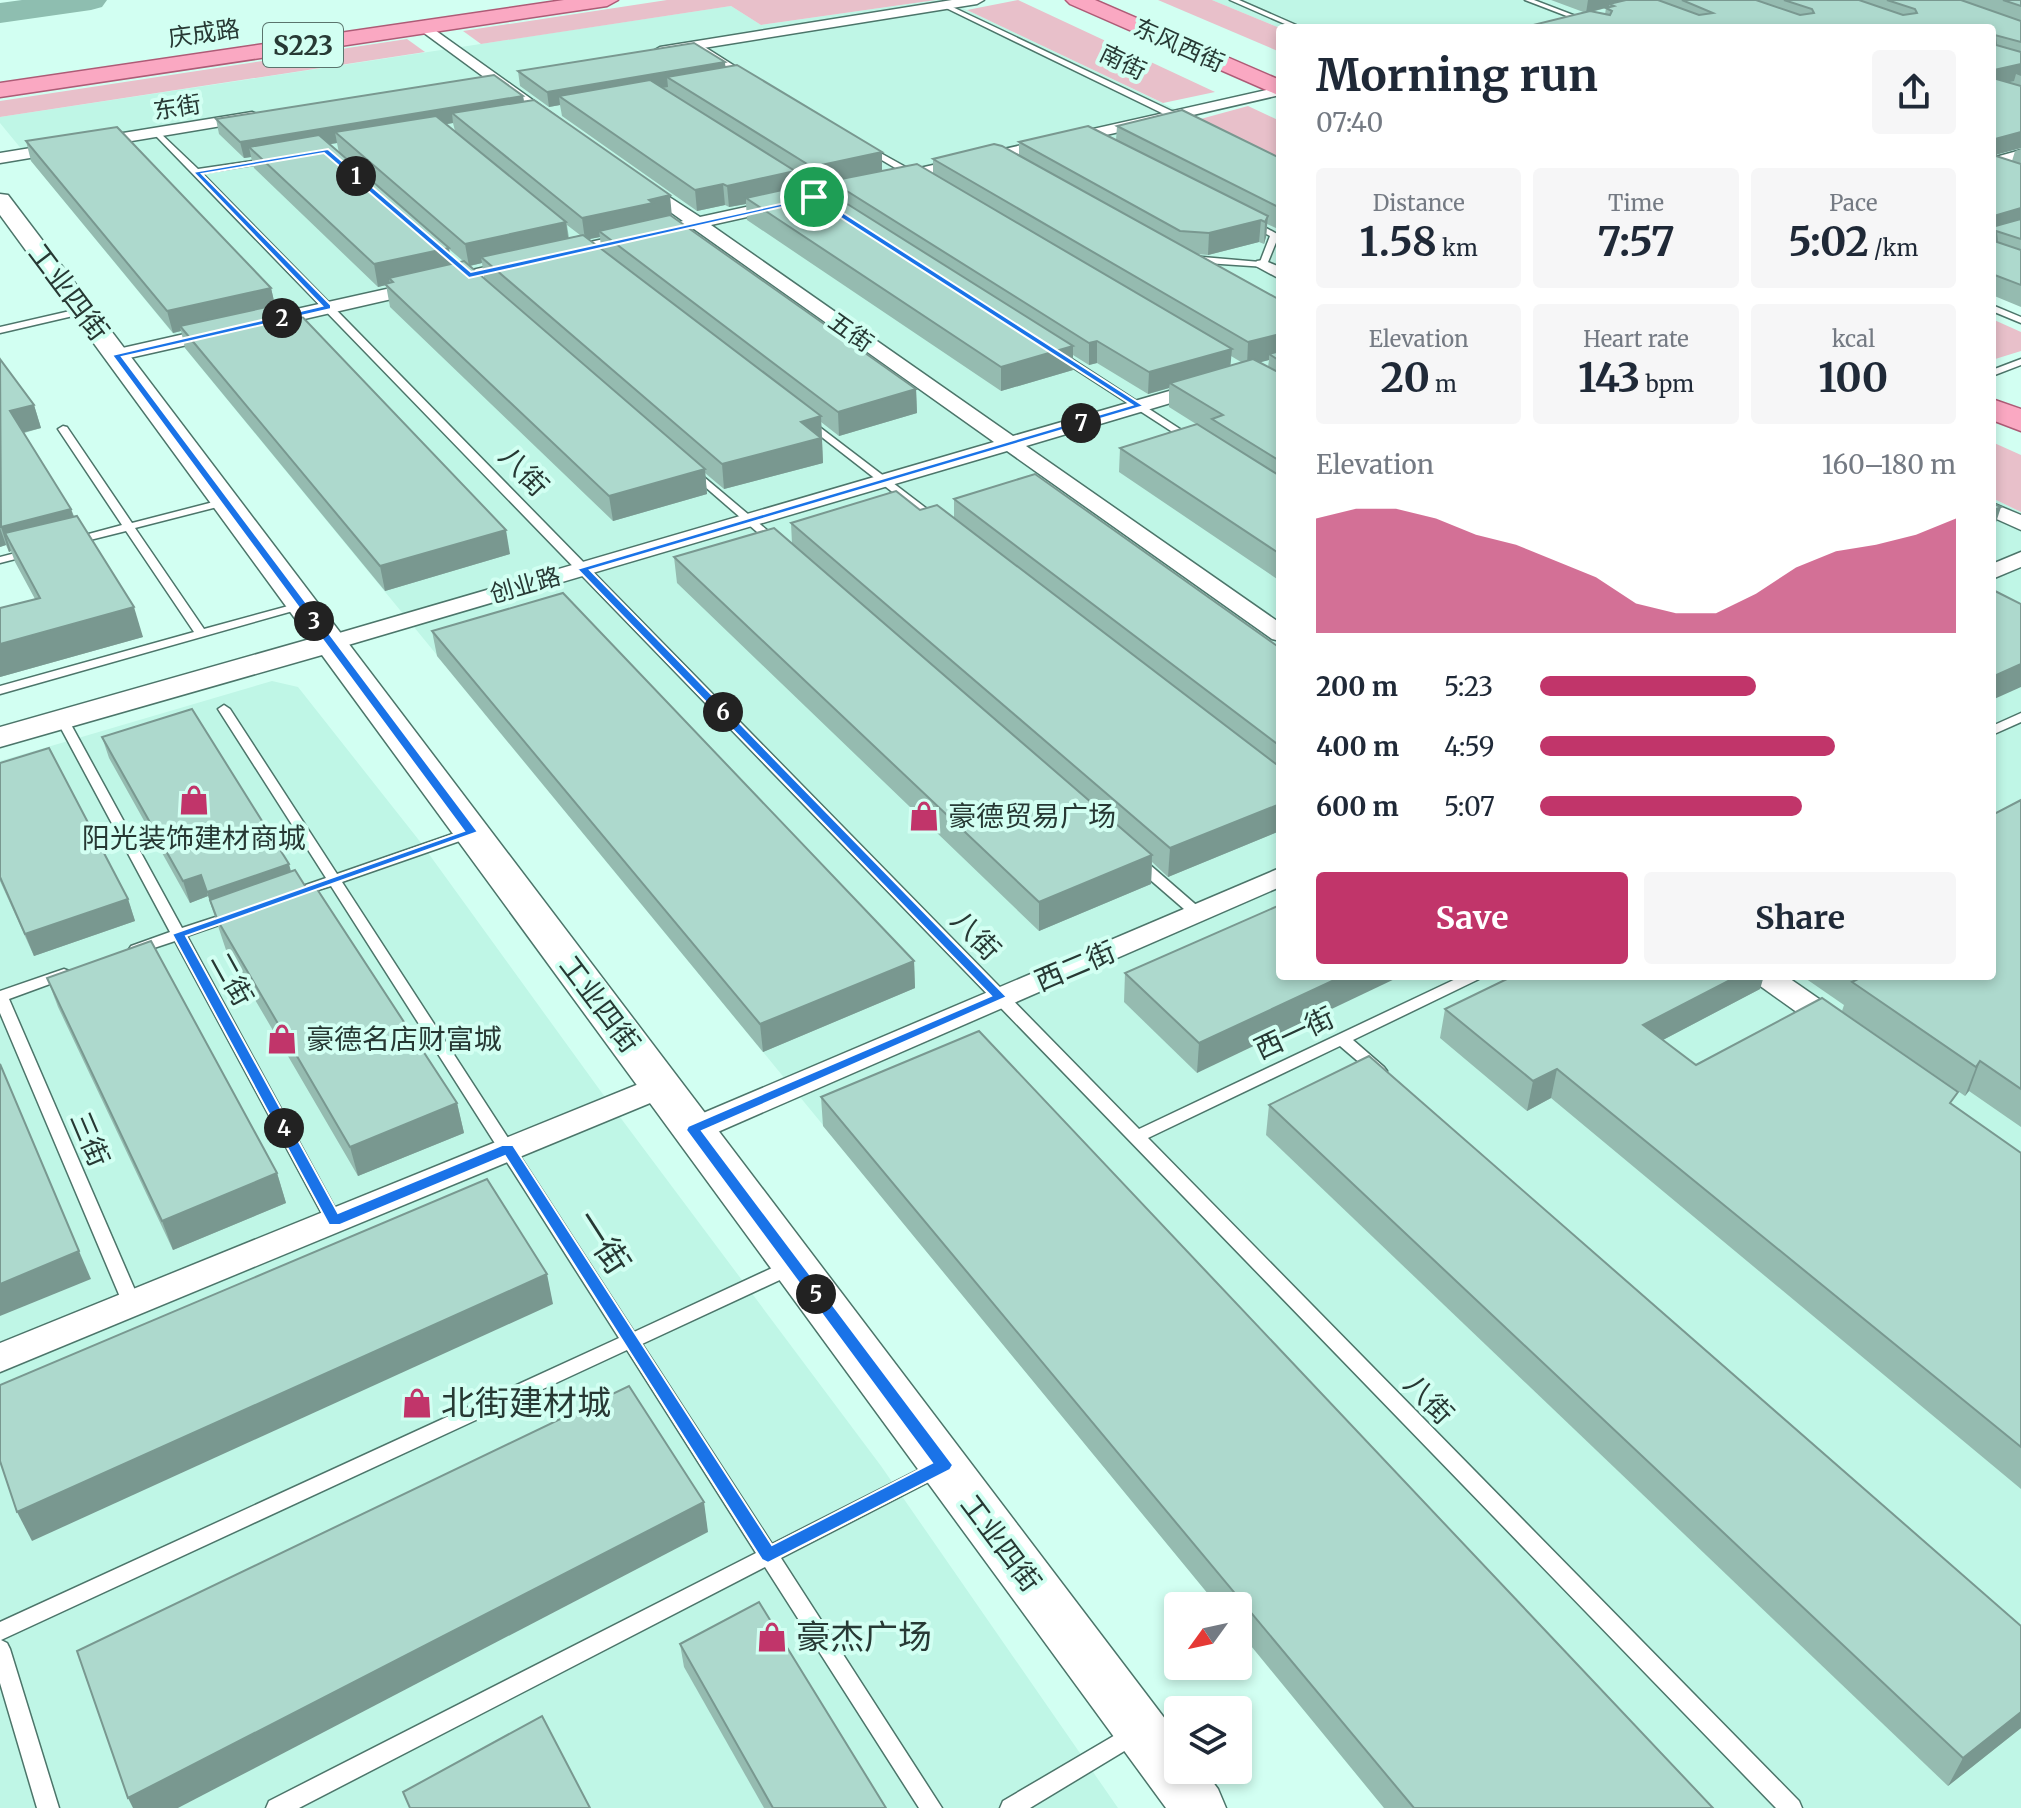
<!DOCTYPE html>
<meta charset="utf-8">
<style>
body{margin:0;font-family:Merriweather,"Noto Sans SC",serif;background:#f6f6f7;color:#1f2937;height:100vh;display:flex;flex-direction:column;font-size:30px;white-space:nowrap}
*{box-sizing:border-box;margin:0}
p{font-size:26px;color:#747a83}
.icon{flex:none;width:44px;height:44px;fill:none;stroke:currentColor;stroke-width:2;stroke-linecap:round;stroke-linejoin:round}
.map{position:relative;flex:1;overflow:hidden}
.sheet{position:absolute;left:1276px;top:24px;width:720px;height:956px;display:flex;flex-direction:column;background:#fff;border-radius:8px;box-shadow:0 4px 12px #0003}
.sheet>*{flex:none}
.needle{width:52px;rotate:237deg}
.buttons{position:absolute;left:1164px;top:1592px;display:grid;gap:16px}
.buttons a{display:grid;place-items:center;width:88px;height:88px;border-radius:8px;background:#fff;box-shadow:0 4px 12px #0003;font-size:40px}
.pin{position:absolute;display:grid;place-items:center;width:68px;height:68px;color:#fff;margin:-34px;border:4px solid #fff;border-radius:50%;box-shadow:0 2px 8px #0007}
.km{position:absolute;width:40px;height:40px;margin:-20px;border-radius:50%;background:#222;color:#fff;font-size:22px;line-height:40px;text-align:center}
.round{display:grid;place-items:center;flex:none;width:84px;height:84px;border-radius:8px;background:#f6f6f7}
.overview{display:flex;align-items:center;justify-content:space-between;height:136px;padding:0 40px}
h1{font-size:44px;font-weight:700;line-height:60px}
.figures{display:grid;grid-template-columns:repeat(3,1fr);gap:12px;height:136px;padding:8px 40px}
.figures div{display:grid;align-content:center;border-radius:8px;background:#f6f6f7;text-align:center}
.figures b{font-size:40px;font-weight:700}
.figures small{font-size:22px;font-weight:400}
.figures p{font-size:22px}
.chart{height:224px;padding:16px 40px}
.chart p{display:flex;justify-content:space-between}
.chart svg{width:100%;height:144px;margin-top:8px;fill:#c1356a;opacity:.7}
.button{display:flex;gap:16px;margin-top:auto;padding:16px 40px}
.button a{flex:1;height:92px;border-radius:8px;background:#c1356a;color:#fff;font-size:32px;font-weight:700;line-height:92px;text-align:center}
.button a+a{background:#f6f6f7;color:#1f2937}
ul{padding:0 40px;list-style:none;font-size:26px}
li{display:grid;grid-template-columns:128px 96px 1fr;align-items:center;height:60px}
li i{height:20px;border-radius:10px;background:#c1356a}
.map>svg:first-child{display:block}
</style>
<div class="map">
<svg width="2021" height="1808" viewBox="0 0 2021 1808">
<rect width="100%" height="100%" fill="#d2fff2"/>
<g fill="#bff6e6">
<path d="M936,0H946L1280,159V976H1992V498L2021,512V1808H1384L1238,1630V1606H1218L0,123V117L731,6L761,25Z"/>
<path d="M1212,0H1915L2021,36V144L1992,28H1280Z"/>
<path d="M272,681L298,687L418,839L602,1093L881,1466L1118,1808H0V761Z"/>
</g>
<g fill="#e8c0ca">
<path d="M667,0H936L761,25L731,6L481,44L463,31Z"/>
<path d="M1018,0L1215,92L1163,103L967,10Z"/>
<path d="M1158,0H1212L1280,28V52Z"/>
<path d="M407,39L425,52L0,117V101Z"/>
<path d="M1248,106L1280,121V159L1197,120Z"/>
<path d="M1992,319L2021,332V351L1992,360Z"/>
<path d="M1992,442L2021,455V512L1992,498Z"/>
</g>
<g fill="none" stroke-linecap="round" stroke-linejoin="round">
<path fill="#8ebeb0" fill-rule="evenodd" d="M22,0H107L102,7L91,10L0,23V3Z"/>
<g stroke="#4c756a" stroke-width="3">
<g id="service">
<path d="M1230,0H1239L1303,28H1294Z"/>
<path d="M1525,0H1534L1607,28H1598Z"/>
<path d="M944,3L1178,114L1179,116L1172,118L942,6Z"/>
<path d="M696,44H700L752,77L745,79L696,46Z"/>
<path d="M158,131L198,169L274,158L275,160L271,162L202,173L1139,1129L1462,976H1481L1479,979L1353,1040L1384,1067L1387,1071L1384,1075H1374L1340,1046L1148,1138L1799,1801L1802,1808H1776L155,135L154,133Z"/>
<path d="M866,145L920,175L921,177L914,179L863,149L862,147Z"/>
<path d="M1250,219L1279,235L1266,267L1191,262L1187,259L1191,256L1260,262L1270,236L1247,224V220Z"/>
<path d="M1992,305L2021,317V323L1992,311Z"/>
<path d="M83,308L86,309V313L0,333V327Z"/>
<path d="M1058,351L1061,352L1197,440L1188,442L1055,356L1053,354Z"/>
<path d="M2021,359V365L1992,376V370Z"/>
<path d="M809,419L939,518V522H931L805,424L804,422Z"/>
<path d="M63,426L67,427L132,523L225,499L229,500V504L135,528L204,629L303,602L307,603V607L0,694V686L194,632L126,531L74,544L68,541L70,539L122,525L58,429Z"/>
<path d="M692,467L780,541V545H772L688,472L687,470Z"/>
<path d="M31,549L37,552L35,554L0,563V557Z"/>
<path d="M224,705L230,709L337,874L467,829L472,828L479,832L477,835L342,882L634,1332L785,1262L791,1261L797,1262L799,1267L797,1272L642,1344L772,1544L932,1463L939,1460L946,1463L948,1468L946,1473L781,1558L942,1808H919L765,1567L299,1808H266L269,1801L756,1553L627,1350L1,1640L7,1643L10,1649L59,1808H37L0,1683V1622L619,1338L331,886L299,896L292,892L294,889L326,878L218,709Z"/>
<path d="M2021,713V722L1992,735V726Z"/>
<path d="M62,715L68,719L182,928L234,911L241,915L239,918L187,936L342,1221L340,1225L334,1227L328,1225L175,941L136,954L129,949L131,946L170,932L56,719Z"/>
<path d="M1137,857L1142,858L1202,910L1204,913L1202,916H1192L1132,864L1130,861L1132,858Z"/>
<path d="M64,969L69,971L71,974L69,977L9,999L141,1304L138,1309L132,1311L126,1309L123,1304L0,1013V991Z"/>
<path d="M1134,1724L1141,1727L1144,1734L1141,1741L1030,1808H1000L1003,1801Z"/>
</g>
</g>
<g stroke="#4c756a" stroke-width="3">
<g id="minor">
<path d="M952,0H984L977,4L660,55L653,51L660,47Z"/>
<path d="M425,23L562,121V127H552L420,30L418,27Z"/>
<path d="M1280,87V95L893,184L885,179L893,174Z"/>
<path d="M252,112L257,114V120L0,163V153Z"/>
<path d="M640,178L700,217L782,199L788,200L790,204L788,208L711,225L1013,436L1197,383H1211L1214,387L1211,391L1026,446L1280,623V641L1272,639L1007,451L338,648H322L318,643L322,638L994,442L694,229L561,259L555,258L552,254L555,250L683,221L634,186L632,183Z"/>
<path d="M521,259L530,264L527,268L265,328L256,322L265,316Z"/>
<path d="M1263,260L1280,267V279L1254,265L1257,261Z"/>
<path d="M220,326L227,328L229,332L227,336L116,361L106,355L109,351Z"/>
<path d="M1992,503L2021,515V530L1992,517Z"/>
<path d="M2021,552V567L1992,579V564Z"/>
<path d="M1280,868V887L704,1138L693,1141L682,1138L677,1130L682,1122Z"/>
<path d="M1751,976H1786L1848,1019L1852,1026L1848,1033L1837,1036L1826,1033L1756,983Z"/>
<path d="M661,1075L672,1078L676,1086L672,1094L0,1372V1343Z"/>
</g>
</g>
<g stroke="#4c756a" stroke-width="3">
<g id="tertiary">
<path d="M2021,150V162L1992,170V158Z"/>
<path d="M0,194L8,195L1178,1736V1770H1204L1218,1789L1226,1808H1166L322,655L0,747V727L310,639L0,215Z"/>
</g>
</g>
<g stroke="#ae5b76" stroke-width="3">
<g id="primary">
<path d="M564,0H618L607,6L0,97V83Z"/>
<path d="M1066,0H1095L1280,80V96L1070,4Z"/>
<path d="M1992,399L2021,409V431L1992,420Z"/>
</g>
</g>
<use href="#service" fill="#fff" fill-rule="evenodd"/>
<use href="#minor" fill="#fff" fill-rule="evenodd"/>
<use href="#tertiary" fill="#fff" fill-rule="evenodd"/>
<use href="#primary" fill="#faa8c2" fill-rule="evenodd"/>
</g>
<g fill="#95bbb0" fill-rule="evenodd">
<path d="M1551,0H2021V148L1996,154V156L2012,161L2015,151L2021,149V307L1992,295V28H1521L1586,13ZM1606,8L1605,14L1591,12Z"/>
<path d="M725,67L882,170L933,173V159L1019,155V142L1116,140L1117,126L1280,158V253L1276,251L1278,229L1267,224L1266,237L1264,244L1259,242L1208,255L1198,254L1280,300V581L1119,472L1120,448L1196,424L1169,407V388L1148,394L1097,363L1089,365L1073,355V370L1001,391L747,220L746,204L729,207L725,205L697,211L562,116L560,105L549,107L520,86L518,71ZM795,177L807,185L796,187ZM831,185V194L820,187ZM1231,356L1241,362L1230,366ZM1269,360L1268,367L1259,362Z"/>
<path d="M523,96L524,101L672,216L916,389L917,413L839,436L821,422L823,463L724,489L705,473L707,494L613,521L390,307L386,285L378,287L254,168L251,157L244,158L219,134L216,119ZM453,123L455,131L446,124ZM337,143L339,153L329,144ZM567,225L580,235L569,238ZM600,237L601,249L589,239ZM449,249L463,261L451,264ZM482,263L484,278L470,266Z"/>
<path d="M26,141L271,288L275,305L510,554L385,591L185,348L181,331L173,333L31,161Z"/>
<path d="M0,359L34,405L41,428L24,433L71,509L74,516L143,637L0,677V608L35,599L15,562L11,551L9,552L6,545L0,547Z"/>
<path d="M954,499L1280,648V831L1168,877L1152,862L1151,884L1039,931L677,583L674,557L792,544L791,523L920,510L954,518Z"/>
<path d="M432,631L914,961L915,988L763,1052L437,656Z"/>
<path d="M102,737L291,872L307,889L457,1103L464,1133L358,1176L226,950L208,896L190,903L109,758Z"/>
<path d="M0,763L128,899L135,921L34,956L0,881Z"/>
<path d="M2021,800V1127L1969,1091L1965,1096L1842,1011L1844,1005L1802,976H1992Z"/>
<path d="M1280,905L1197,1073L1124,1002L1125,973Z"/>
<path d="M47,978L277,1173L286,1203L173,1250L58,1007Z"/>
<path d="M1760,989L1663,1040L1696,1065L1953,1105L2021,1153V1489L1551,1098L1527,1111L1440,1038L1445,1009Z"/>
<path d="M821,1097L1713,1808H1384L1238,1630V1606H1218L823,1126Z"/>
<path d="M1269,1105L2021,1626V1728L1948,1786L1266,1135Z"/>
<path d="M680,1644L886,1808H764L684,1667Z"/>
</g>
<g fill="#799890">
<path d="M1588,0H1623L1622,4H1609V7L1586,13Z"/>
<path d="M725,62L726,77H667L668,87L570,103L559,96L560,105L549,107L547,92Z"/>
<path d="M2021,64V76L2016,74L2014,81L1992,86L1994,70Z"/>
<path d="M523,96L525,111L452,113L453,123L345,141L335,132L337,143L259,156L249,147L251,157L244,158L240,142Z"/>
<path d="M2021,132V148L1992,156L1995,139Z"/>
<path d="M882,152V173L831,181V185L813,189L812,167Z"/>
<path d="M795,171L796,192L746,198V204L729,207L727,186Z"/>
<path d="M723,184L725,205L697,211L695,190Z"/>
<path d="M670,195L672,217L599,231L600,237L585,240L582,218Z"/>
<path d="M2021,208V225L1992,233L1997,215Z"/>
<path d="M1268,216L1266,237L1264,244L1265,222Z"/>
<path d="M1261,220L1259,242L1208,255L1209,233Z"/>
<path d="M566,222L569,244L481,257L482,263L469,266L465,244Z"/>
<path d="M449,248L452,270L389,278L390,284L378,287L374,264Z"/>
<path d="M271,288L276,310L180,326L181,331L173,333L167,311Z"/>
<path d="M1280,334V357L1269,354V360L1247,366L1248,342Z"/>
<path d="M1097,341V363L1089,365V343Z"/>
<path d="M1073,346V370L1001,391V367Z"/>
<path d="M1232,349L1230,370L1170,383L1169,388L1148,394L1149,372Z"/>
<path d="M916,389L917,413L839,436L838,412Z"/>
<path d="M34,405L41,428L17,434L10,411Z"/>
<path d="M821,416L823,463L724,489L722,464L801,422Z"/>
<path d="M705,469L707,494L613,521L609,496Z"/>
<path d="M2001,507L1993,532L1992,533V511Z"/>
<path d="M71,509L79,533H5L11,551L9,552L1,527Z"/>
<path d="M0,528L6,545L0,547Z"/>
<path d="M506,530L510,554L385,591L380,566Z"/>
<path d="M134,607L143,637L0,677V644Z"/>
<path d="M2021,664V687L1992,700V677Z"/>
<path d="M1280,804V831L1168,877L1170,848Z"/>
<path d="M1152,855L1151,884L1039,931V902Z"/>
<path d="M289,864L295,886L210,900L214,914L207,892Z"/>
<path d="M201,875L208,896L190,903L183,881Z"/>
<path d="M128,899L135,921L34,956L25,934Z"/>
<path d="M914,961L915,988L763,1052L760,1024Z"/>
<path d="M1343,976H1401L1197,1073L1199,1043Z"/>
<path d="M1738,976H1764L1760,989L1636,1054L1643,1025Z"/>
<path d="M1980,1061L1969,1091L1965,1096L1976,1067Z"/>
<path d="M1557,1069L1551,1098L1527,1111L1533,1081Z"/>
<path d="M457,1103L464,1133L358,1176L350,1147Z"/>
<path d="M277,1173L286,1203L173,1250L162,1221Z"/>
<path d="M79,1251L91,1279L0,1316V1284Z"/>
<path d="M547,1274L553,1304L32,1541L17,1512Z"/>
<path d="M704,1502L708,1532L178,1808H133L128,1798Z"/>
<path d="M2021,1712V1728L1948,1786L1963,1758Z"/>
</g>
<g fill="#add9cd" stroke="#799890" stroke-width="2">
<path d="M1626,0H1658L1699,15L1713,13L1682,0H1756L1800,15L1814,13L1812,9L1784,0H1859L1903,15L1917,13L1915,9L1887,0H1961L2021,21V42L1995,35L1996,45L2021,52V64L1994,70L1996,79L2021,86V132L1995,139L1996,156L2021,164V208L1997,215L1996,226L2021,219V239L1996,231L1997,242L2021,250V285L1992,274V28H1521L1590,11L1610,15L1612,11L1606,8L1614,6L1609,4Z"/>
<path d="M2003,0H2021V6Z"/>
<path d="M694,43L725,62L547,92L518,71Z"/>
<path d="M737,65L882,152L812,167L667,77Z"/>
<path d="M494,75L523,96L240,142L216,119Z"/>
<path d="M650,80L795,171L727,186L723,184L695,190L559,96Z"/>
<path d="M534,100L670,195L649,200L653,203L582,218L452,113Z"/>
<path d="M1182,110L1280,158V208L1117,126Z"/>
<path d="M436,116L566,222L465,244L335,132Z"/>
<path d="M1088,126L1268,216L1265,222L1261,220L1209,233L1180,231L1019,142Z"/>
<path d="M117,127L271,288L167,311L26,141Z"/>
<path d="M319,135L449,248L374,264L249,147Z"/>
<path d="M994,144L1002,146L1280,300V334L1248,342L933,159Z"/>
<path d="M917,164L1232,349L1149,372L1097,341L1089,343L831,181Z"/>
<path d="M814,183L1073,346L1001,367L746,198Z"/>
<path d="M670,215L916,389L838,412L599,231Z"/>
<path d="M583,235L821,416L801,422L821,438L722,464L481,257Z"/>
<path d="M464,261L705,469L609,496L385,284L393,282L389,278Z"/>
<path d="M285,303L293,307L506,530L380,566L180,326Z"/>
<path d="M1280,351V361L1269,354Z"/>
<path d="M0,359L34,405L10,411L71,509L1,527Z"/>
<path d="M1253,359L1280,373V461L1212,419L1223,415L1170,383Z"/>
<path d="M1197,424L1280,476V554L1120,448Z"/>
<path d="M1035,474L1280,648V746L954,499Z"/>
<path d="M896,491L920,510L937,505L1276,764H1280V804L1170,848L791,523Z"/>
<path d="M1992,503L2001,507L1992,511Z"/>
<path d="M77,516L134,607L0,644V608L40,598L5,533Z"/>
<path d="M774,528L1152,855L1039,902L674,557Z"/>
<path d="M1995,591L2021,604V664L1992,677V592Z"/>
<path d="M563,593L914,961L760,1024L432,631Z"/>
<path d="M192,709L289,864L207,892L201,875L183,881L102,737Z"/>
<path d="M49,748L128,899L25,934L0,877V763Z"/>
<path d="M2021,800V1089L1980,1061L1976,1067L1852,982L1858,979L1854,976H1992V815Z"/>
<path d="M295,870L307,889L315,886L457,1103L350,1147L218,921L210,900Z"/>
<path d="M1280,905V976H1343L1199,1043L1125,973Z"/>
<path d="M151,941L277,1173L162,1221L47,978Z"/>
<path d="M1513,976H1738L1643,1025L1696,1065L1822,998L1958,1092L1950,1103L2021,1153V1447L1557,1069L1533,1081L1445,1009Z"/>
<path d="M979,1031L1713,1808H1414L821,1097Z"/>
<path d="M1369,1056L2021,1626V1712L1963,1758L1269,1105Z"/>
<path d="M0,1064L79,1251L0,1284Z"/>
<path d="M487,1179L547,1274L17,1512L0,1461V1385Z"/>
<path d="M629,1386L704,1502L128,1798L77,1651Z"/>
<path d="M759,1602L886,1808H773L680,1644Z"/>
<path d="M542,1716L590,1808H410L403,1792Z"/>
</g>
<path fill="#1a73e8" stroke="#fff" stroke-width="2" fill-rule="evenodd" d="M328,149L471,272L817,196L1144,406L590,570L1007,997L702,1131L953,1465L950,1470L768,1563L762,1560L505,1156L340,1225H329L172,934L464,831L112,355L322,306L193,172ZM324,153L469,278L813,200L1132,405L577,569L991,996L688,1126L686,1130L932,1463L772,1545L513,1145H502L338,1213L186,936L478,832L122,357L331,309V305L202,174Z"/>
<defs>
<g id="shop-bare" transform="scale(2.4)"><path d="M-5-2.5h2.3a2.7 3.5 0 0 1 5.4 0H5L5.5 6h-11ZM-1.5-2.5h3a1.5 2.3 0 0 0-3 0Z" fill="#c1356a" stroke="#d2fff2" stroke-width="2.5" paint-order="stroke"/></g>
</defs>
<g fill-rule="evenodd">
<use href="#shop-bare" x="194" y="800"/>
<use href="#shop-bare" x="924" y="816"/>
<use href="#shop-bare" x="282" y="1039"/>
<use href="#shop-bare" x="417" y="1403"/>
<use href="#shop-bare" x="772" y="1637"/>
</g>
<g text-anchor="middle" dominant-baseline="central" stroke-width="8" stroke-linejoin="round" paint-order="stroke">
<g font-size="24" fill="#273934" stroke="#d2fff2">
<text transform="translate(204 33) rotate(-8)">庆成路</text>
<text transform="translate(1179 45) rotate(24)">东风西街</text>
<text transform="translate(1123 62) rotate(26)">南街</text>
<text transform="translate(177 107) rotate(-9)">东街</text>
<text transform="translate(851 332) rotate(35)">五街</text>
<text transform="translate(525 585) rotate(-16)">创业路</text>
</g>
<rect fill="#d2fff2" stroke="#5a746d" stroke-width="2" x="263" y="23" width="80" height="44" rx="6"/>
<g font-size="26" font-weight="bold" fill="#273934">
<text x="303" y="45">S223</text>
</g>
<g font-size="28" fill="#273934" stroke="#d2fff2">
<text transform="translate(69 292) rotate(53)">工业四街</text>
<text transform="translate(524 471) rotate(46)">八街</text>
<text transform="translate(976 935) rotate(46)">八街</text>
<text transform="translate(1075 966) rotate(-23)">西二街</text>
<text transform="translate(232 979) rotate(61)">二街</text>
<text transform="translate(600 1004) rotate(53)">工业四街</text>
<text transform="translate(1294 1033) rotate(-25)">西一街</text>
<text transform="translate(90 1139) rotate(67)">三街</text>
<text transform="translate(1429 1399) rotate(46)">八街</text>
<text transform="translate(1001 1543) rotate(53)">工业四街</text>
</g>
<g font-size="28" fill="#273934" stroke="#d2fff2" text-anchor="start">
<text x="948" y="816">豪德贸易广场</text>
<text x="194" y="838" text-anchor="middle">阳光装饰建材商城</text>
<text x="306" y="1039">豪德名店财富城</text>
</g>
<g font-size="34" fill="#273934" stroke="#d2fff2">
<text transform="translate(603 1242) rotate(57)">一街</text>
</g>
<g font-size="34" fill="#273934" stroke="#d2fff2" text-anchor="start">
<text x="441" y="1403">北街建材城</text>
<text x="796" y="1637">豪杰广场</text>
</g>
</g>
</svg>
<div class="buttons">
<a><svg class="needle" viewBox="-14 -14 28 28"><path d="M0-13l5 13h-10z" fill="#e53935"/><path d="M0 13l5-13h-10z" fill="#747a83"/></svg></a>
<a><svg class="icon" aria-label="layers" viewBox="0 0 24 24"><path d="M12 4l9 5-9 5-9-5zM3 14l9 5 9-5"/></svg></a>
</div>
<div class="pin" style="left:814px;top:197px;background:#1e9e55"><svg class="icon" aria-label="arrive" viewBox="0 0 24 24"><path d="M6 21V4h12l-3 4 3 4H6"/></svg></div>
<b class="km" style="left:356px;top:176px">1</b>
<b class="km" style="left:282px;top:318px">2</b>
<b class="km" style="left:314px;top:621px">3</b>
<b class="km" style="left:284px;top:1128px">4</b>
<b class="km" style="left:816px;top:1294px">5</b>
<b class="km" style="left:723px;top:712px">6</b>
<b class="km" style="left:1081px;top:423px">7</b>
<section class="sheet">
<div class="overview"><div><h1>Morning run</h1><p>07:40</p></div><a class="round"><svg class="icon" aria-label="share" viewBox="0 0 24 24"><path d="M12 15V3M7 8l5-5 5 5M5 13v7h14v-7"/></svg></a></div>
<div class="figures">
<div><p>Distance</p><b>1.58<small> km</small></b></div>
<div><p>Time</p><b>7:57</b></div>
<div><p>Pace</p><b>5:02<small> /km</small></b></div>
</div>
<div class="figures">
<div><p>Elevation</p><b>20<small> m</small></b></div>
<div><p>Heart rate</p><b>143<small> bpm</small></b></div>
<div><p>kcal</p><b>100</b></div>
</div>
<div class="chart"><p><span>Elevation</span>160–180 m</p>
<svg viewBox="0 0 160 44" preserveAspectRatio="none"><path d="M0 44V9L10 6L20 6L30 9L40 14L50 17L60 22L70 27L80 35L90 38L100 38L110 32L120 24L130 19L140 17L150 14L160 9V44z"/></svg>
</div>
<ul>
<li><b>200 m</b>5:23<i style="width:52%"></i></li>
<li><b>400 m</b>4:59<i style="width:71%"></i></li>
<li><b>600 m</b>5:07<i style="width:63%"></i></li>
</ul>
<div class="button"><a>Save</a><a>Share</a></div>
</section>
</div>
